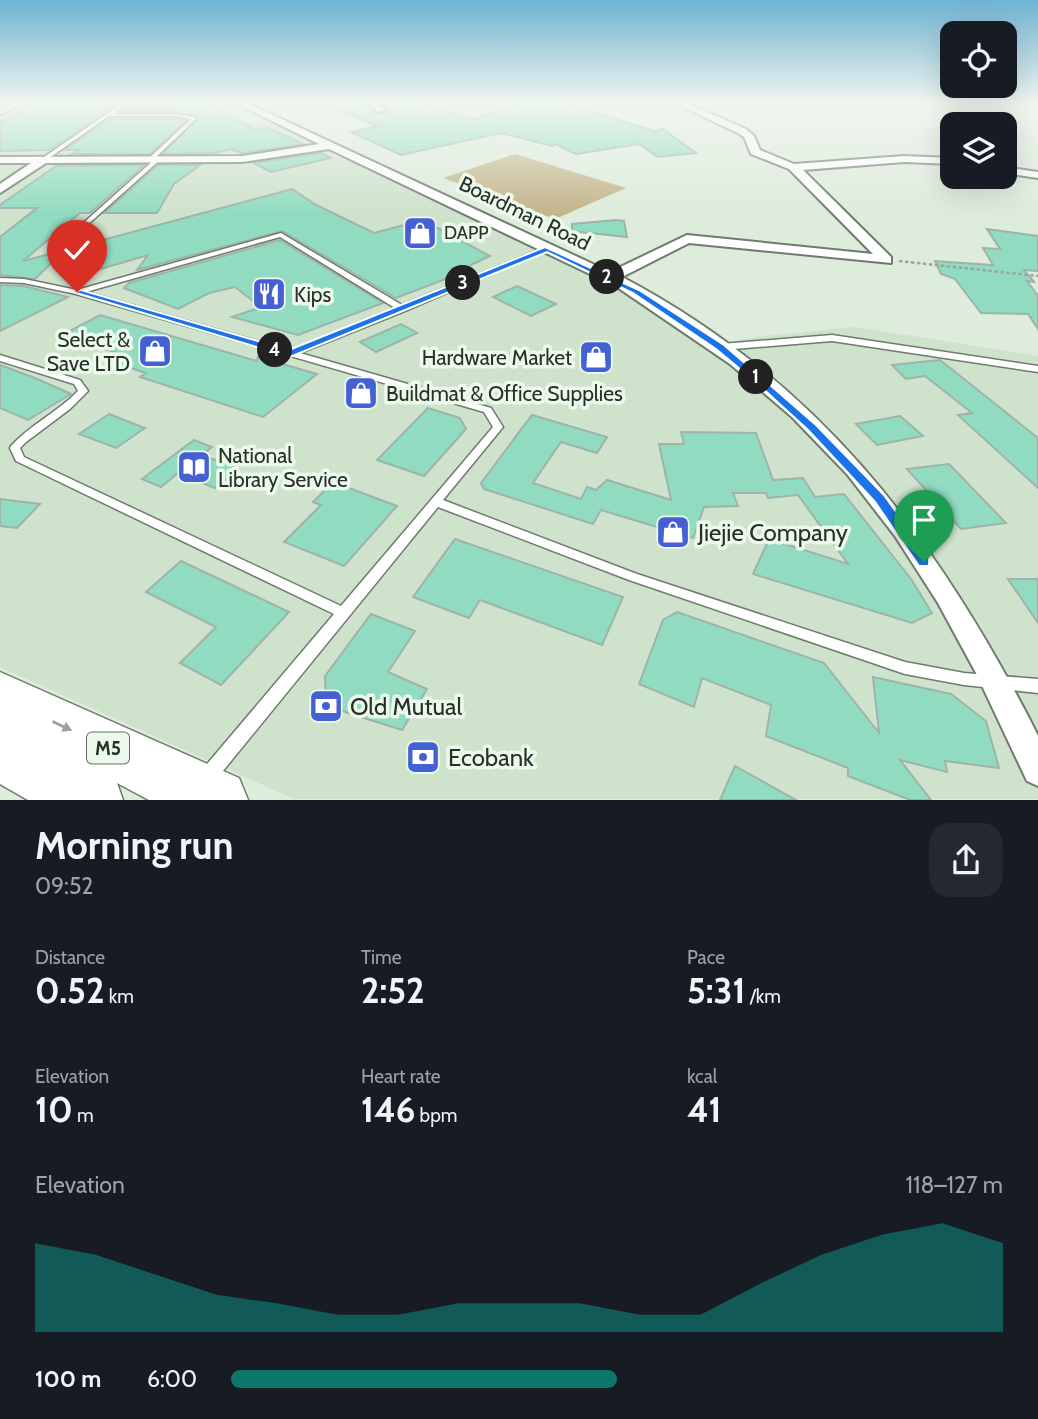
<!DOCTYPE html>
<meta charset="utf-8">
<style>
body{margin:0;font-family:Cabin,sans-serif;background:#242831;color:#f1f3f6;height:100vh;display:flex;flex-direction:column;font-size:26px;white-space:nowrap}
*{box-sizing:border-box;margin:0}
p{font-size:23px;color:#9ea1a6}
.icon{flex:none;width:38px;height:38px;fill:none;stroke:currentColor;stroke-width:2;stroke-linecap:round;stroke-linejoin:round}
.map{position:relative;height:800px;overflow:hidden}
.sheet{display:flex;flex-direction:column;background:#171b24;flex:1}
.sheet>*{flex:none}
.fabs{position:absolute;left:940px;top:21px;display:grid;gap:14px}
.fabs a{display:grid;place-items:center;width:77px;height:77px;border-radius:14px;background:#171b24;box-shadow:0 7px 28px #0002;font-size:35px}
.pin{position:absolute;display:grid;place-items:center;width:60px;height:60px;color:#fff;margin:-72px -30px;border-radius:50% 50% 50% 0;rotate:-45deg;box-shadow:0 0 7px #0007}
.pin .icon{rotate:45deg}
.km{position:absolute;width:35px;height:35px;margin:-18px;border-radius:50%;background:#222;color:#fff;font-size:19px;line-height:35px;text-align:center}
.round{display:grid;place-items:center;flex:none;width:74px;height:74px;border-radius:21px;background:#242831}
.head{display:flex;align-items:center;justify-content:space-between;height:119px;padding:0 35px}
h1{font-size:38px;font-weight:700;line-height:52px}
.figures{display:grid;grid-template-columns:repeat(3,1fr);gap:10px;height:119px;padding:7px 35px}
.figures div{display:grid;align-content:center}
.figures b{font-size:35px;font-weight:700}
.figures small{font-size:19px;font-weight:400}
.figures p{font-size:19px}
.chart{height:196px;padding:14px 35px}
.chart p{display:flex;justify-content:space-between}
.chart svg{width:100%;height:126px;margin-top:7px;fill:#0f766e;opacity:.7}
ul{padding:0 35px;list-style:none;font-size:23px}
li{display:grid;grid-template-columns:112px 84px 1fr;align-items:center;height:52px}
li i{height:18px;border-radius:9px;background:#0f766e}
.map>svg:first-child{display:block}
</style>
<div class="map">
<svg width="1038" height="800" viewBox="0 0 1038 800">
<rect width="100%" height="100%" fill="#deecdc"/>
<path fill="#cee2cc" d="M0,102H227L627,289L708,345L766,336L855,327L1038,356V799H294L0,667Z"/>
<path fill="#c3b58b" d="M515,154L626,188L555,219L443,178Z"/>
<g fill="#91dcc0" stroke="#9eb3aa" stroke-width="2">
<path d="M37,102H119L49,150L0,151V122Z"/>
<path d="M132,102H206L256,130L267,127L303,144L242,153L230,149L215,153L163,154L199,116L176,111H121Z"/>
<path d="M318,102H363L379,115L389,110L381,102H416L475,119L520,102H562L655,131L663,129L696,153L658,157L639,144L576,154L555,144L552,146L501,133L401,155L351,132L378,126Z"/>
<path d="M110,119H176L185,121L150,154H72L78,150H65Z"/>
<path d="M321,153L331,158L271,172L254,163Z"/>
<path d="M144,165L90,213H80L23,261L65,250L35,279L0,275V237L37,208H0V205L56,166Z"/>
<path d="M158,165H200L174,184L157,213H104Z"/>
<path d="M292,189L316,205L374,233L423,220L490,256L454,273L456,275L396,298L282,231L137,270L148,255L90,272L69,249Z"/>
<path d="M616,220L624,221L627,237L572,231V224Z"/>
<path d="M987,229L1038,236V271L1024,270L1034,282L1027,281L1038,296V329L1028,314L981,313L955,279L941,274L935,261L993,265L983,248L1000,249Z"/>
<path d="M280,240L383,303L298,335L232,317L261,307L235,287L209,293L178,309L124,288L129,283Z"/>
<path d="M0,285L24,286L68,297L0,331Z"/>
<path d="M517,286L556,304L531,316L493,297Z"/>
<path d="M100,315L257,361L258,357L317,374L263,417L140,377L146,373L112,362L124,355L62,335Z"/>
<path d="M401,324L417,333L376,352L360,342Z"/>
<path d="M940,360L1038,438V488L958,415L972,413L925,376L906,379L892,365Z"/>
<path d="M0,365L35,378L71,394L28,420L0,408Z"/>
<path d="M428,408L460,418L466,429L424,476L377,460Z"/>
<path d="M109,414L145,428L116,448L79,434Z"/>
<path d="M532,415L607,437L597,453L561,442L533,483L581,499L587,487L596,490L607,480L671,500L659,444H684L681,432L756,433L773,480L803,478L815,497L844,494L911,579L932,613L912,623L753,574L769,539L848,564L798,495L768,498L766,493H733L738,506L704,507L693,538L601,510L593,524L484,489L481,483Z"/>
<path d="M900,416L923,436L877,445L856,424Z"/>
<path d="M194,440L212,447L202,455L239,469L215,488L178,473L161,487L142,479Z"/>
<path d="M949,464L1006,523L961,529L907,469Z"/>
<path d="M333,482L397,506L344,566L284,542L321,505L313,502Z"/>
<path d="M0,499L40,504L17,528L0,526Z"/>
<path d="M455,539L623,597L602,645L480,600L469,618L413,597Z"/>
<path d="M181,561L289,612L221,685L180,663L216,627L146,592Z"/>
<path d="M1008,579H1038V623Z"/>
<path d="M677,612L824,663L879,733L873,677L951,694L986,721L999,768L945,761L947,772L900,760L931,800H910L848,776V768L766,736L771,705L702,678L694,707L639,684L663,620Z"/>
<path d="M371,614L415,631L388,672L427,689L402,730L326,706L325,676Z"/>
<path d="M735,766L796,800H720Z"/>
</g>
<g fill="none" stroke-linecap="round" stroke-linejoin="round">
<g stroke="#6e7b6d" stroke-width="3">
<g id="lane">
<path d="M18,102H24L0,115V112Z"/>
<path d="M124,102H129L113,114H176L197,118L153,160L148,159L191,119L176,116H109L45,161H41V159Z"/>
<path d="M156,158L161,159L75,236H71V234Z"/>
<path d="M281,233L402,305L546,247L551,248L405,311L300,353L491,408L503,427L443,500L637,574L905,662L964,673L1038,679V693L964,685L905,674L629,580L438,507L214,782L208,784L202,782L200,776L202,770L334,614L16,461L10,448L11,446C31,424 58,412 78,391L74,384L0,361V355L80,380L88,391L70,409L26,442L20,448L24,457L341,606L493,427L484,412L76,294L24,283L0,282V278L24,279L77,290ZM280,237L395,308L291,351L86,292Z"/>
<path d="M832,335L1038,366V372L832,341L721,350L717,347L721,344Z"/>
</g>
</g>
<g stroke="#6e7b6d" stroke-width="4">
<g id="street">
<path d="M233,102H245L610,272L687,235L873,254L789,169L751,154L744,137L738,133L672,102H684L746,129L754,136L760,150L794,164L904,156L952,158V164L904,162L803,170L891,257V263L689,243L622,277C817,380 933,533 1032,724L1038,736V786L1027,781L976,673L938,603L895,536L847,474L792,417L730,364L617,287L329,149L242,162L46,163L0,193V184L31,163H0V157L242,156L319,144Z"/>
<path d="M366,102H376L386,110L378,112Z"/>
<path d="M1004,167L1038,172V178L1004,173Z"/>
</g>
</g>
<g stroke="#6e7b6d" stroke-width="3">
<path id="highway" d="M0,672L239,778L248,800H149L117,783L123,800H28L0,784Z"/>
</g>
<path stroke="#9ca79a" stroke-width="2.5" stroke-dasharray="3.5 2.5" stroke-linecap="butt" d="M899,261L1038,276"/>
<use href="#lane" fill="#fff" fill-rule="evenodd"/>
<use href="#street" fill="#fff" fill-rule="evenodd"/>
<use href="#highway" fill="#fff" fill-rule="evenodd"/>
</g>
<defs><path id="oneway-solid" d="M-6-.8H1V-3.2L6.5 0L1 3.2V.8H-6Z" transform="scale(1.75)"/></defs>
<use fill="#9fa19f" href="#oneway-solid" transform="translate(62 726) rotate(25)"/>
<linearGradient id="sky" x2="0" y2="1"><stop stop-color="#6fb3d2"/><stop offset="0.48" stop-color="#f0f6ef"/><stop offset="1" stop-color="#f0f6ef" stop-opacity="0"/></linearGradient>
<rect width="1038" height="214" fill="url(#sky)"/>
<path fill="#1a73e8" stroke="#fff" stroke-width="2" d="M545,247L639,290L724,345L816,425L884,495L929,558V566H919L875,502L808,430L759,385L716,349L633,293L547,252L290,357L73,292L81,290L289,350Z"/>
<defs>
<g id="shop-square" transform="scale(1.75)"><rect x="-9" y="-9" width="18" height="18" rx="4" fill="#4560d3" stroke="#ebfaea"/><path d="M-5-2.5h2.3a2.7 3.5 0 0 1 5.4 0H5L5.5 6h-11ZM-1.5-2.5h3a1.5 2.3 0 0 0-3 0Z" fill="#fff"/></g>
<g id="restaurant-square" transform="scale(1.75)"><rect x="-9" y="-9" width="18" height="18" rx="4" fill="#4560d3" stroke="#ebfaea"/><path d="M-5-6h1v4h1v-4h1v4h1v-4h1v5L-1.5 .5V6h-2V.5L-5-1ZM5-6V6H3V1.5H1.5Q1.5-4 5-6Z" fill="#fff"/></g>
<g id="library-square" transform="scale(1.75)"><rect x="-9" y="-9" width="18" height="18" rx="4" fill="#4560d3" stroke="#ebfaea"/><path d="M-6-4Q-3-5.5-.7-3.5V5Q-3 3-6 4ZM6-4Q3-5.5 .7-3.5V5Q3 3 6 4Z" fill="#fff"/></g>
<g id="bank-square" transform="scale(1.75)"><rect x="-9" y="-9" width="18" height="18" rx="4" fill="#4560d3" stroke="#ebfaea"/><path d="M-6-4H6V4H-6ZM0-2.3a2.3 2.3 0 1 0 0 4.6a2.3 2.3 0 1 0 0-4.6Z" fill="#fff"/></g>
</defs>
<g fill-rule="evenodd">
<use href="#shop-square" x="420" y="233"/>
<use href="#restaurant-square" x="269" y="294"/>
<use href="#shop-square" x="155" y="351"/>
<use href="#shop-square" x="596" y="357"/>
<use href="#shop-square" x="361" y="393"/>
<use href="#library-square" x="194" y="467"/>
<use href="#shop-square" x="673" y="532"/>
<use href="#bank-square" x="326" y="706"/>
<use href="#bank-square" x="423" y="757"/>
</g>
<g text-anchor="middle" dominant-baseline="central" stroke-width="7" stroke-linejoin="round" paint-order="stroke">
<g font-size="18" fill="#292f29" stroke="#ebfaea" text-anchor="start">
<text x="444" y="233">DAPP</text>
</g>
<rect fill="#ebfaea" stroke="#636c63" stroke-width="2" x="87" y="732.5" width="42" height="31" rx="5"/>
<g font-size="19" font-weight="bold" fill="#292f29">
<text x="108" y="748">M5</text>
</g>
<g font-size="21" fill="#292f29" stroke="#ebfaea">
<text transform="translate(525 213) rotate(26)">Boardman Road</text>
</g>
<g font-size="21" fill="#292f29" stroke="#ebfaea" text-anchor="start">
<text x="294" y="294">Kips</text>
<text x="130" y="339" text-anchor="end">Select &amp;<tspan x="130" dy="24">Save LTD</tspan></text>
<text x="572" y="357" text-anchor="end">Hardware Market</text>
<text x="386" y="393">Buildmat &amp; Office Supplies</text>
<text x="218" y="455">National<tspan x="218" dy="24">Library Service</tspan></text>
</g>
<g font-size="24" fill="#292f29" stroke="#ebfaea" text-anchor="start">
<text x="698" y="532">Jiejie Company</text>
<text x="350" y="706">Old Mutual</text>
<text x="448" y="757">Ecobank</text>
</g>
</g>
</svg>
<div class="fabs">
<a><svg class="icon" aria-label="locate" viewBox="0 0 24 24"><circle cx="12" cy="12" r="6"/><path d="M12 2v4M12 18v4M2 12h4M18 12h4"/></svg></a>
<a><svg class="icon" aria-label="layers" viewBox="0 0 24 24"><path d="M12 4l9 5-9 5-9-5zM3 14l9 5 9-5"/></svg></a>
</div>
<div class="pin" style="left:924px;top:562px;background:#1e9e55"><svg class="icon" aria-label="arrive" viewBox="0 0 24 24"><path d="M6 21V4h12l-3 4 3 4H6"/></svg></div>
<div class="pin" style="left:77px;top:292px;background:#d93025"><svg class="icon" aria-label="check" viewBox="0 0 24 24"><path d="M5 12l5 5 9-10"/></svg></div>
<b class="km" style="left:756px;top:377px">1</b>
<b class="km" style="left:607px;top:277px">2</b>
<b class="km" style="left:463px;top:283px">3</b>
<b class="km" style="left:275px;top:350px">4</b>
</div>
<section class="sheet">
<div class="head"><div><h1>Morning run</h1><p>09:52</p></div><a class="round"><svg class="icon" aria-label="share" viewBox="0 0 24 24"><path d="M12 15V3M7 8l5-5 5 5M5 13v7h14v-7"/></svg></a></div>
<div class="figures">
<div><p>Distance</p><b>0.52<small> km</small></b></div>
<div><p>Time</p><b>2:52</b></div>
<div><p>Pace</p><b>5:31<small> /km</small></b></div>
</div>
<div class="figures">
<div><p>Elevation</p><b>10<small> m</small></b></div>
<div><p>Heart rate</p><b>146<small> bpm</small></b></div>
<div><p>kcal</p><b>41</b></div>
</div>
<div class="chart"><p><span>Elevation</span>118–127 m</p>
<svg viewBox="0 0 160 44" preserveAspectRatio="none"><path d="M0 44V13L10 17L20 24L30 31L40 34L50 38L60 38L70 34L80 34L90 34L100 38L110 38L120 27L130 17L140 10L150 6L160 13V44z"/></svg>
</div>
<ul>
<li><b>100 m</b>6:00<i style="width:50%"></i></li>
</ul>
</section>
